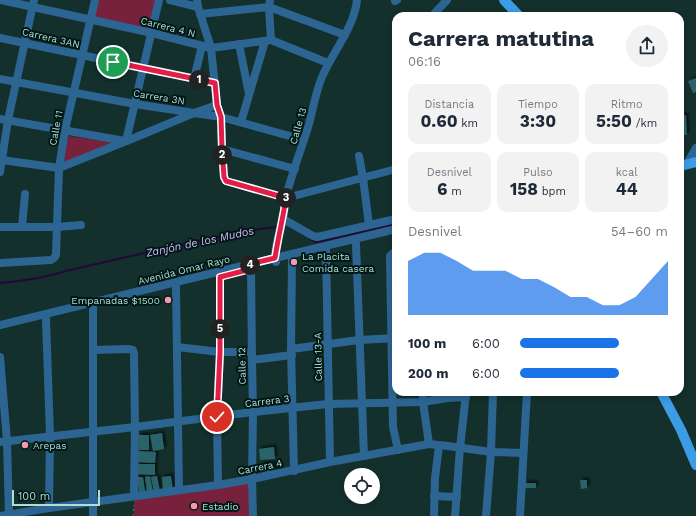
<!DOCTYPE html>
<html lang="es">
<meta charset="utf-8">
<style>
body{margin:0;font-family:"Work Sans",sans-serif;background:#f2f2f3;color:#1f2937;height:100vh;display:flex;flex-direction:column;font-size:15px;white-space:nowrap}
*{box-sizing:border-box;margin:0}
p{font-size:13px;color:#747a83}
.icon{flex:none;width:22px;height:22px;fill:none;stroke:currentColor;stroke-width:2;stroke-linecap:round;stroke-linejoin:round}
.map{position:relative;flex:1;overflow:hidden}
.details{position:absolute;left:392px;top:12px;width:292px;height:384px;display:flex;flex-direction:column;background:#fff;border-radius:12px;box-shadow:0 2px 6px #0003}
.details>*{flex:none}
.fabs{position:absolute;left:344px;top:468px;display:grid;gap:8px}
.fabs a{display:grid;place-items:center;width:36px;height:36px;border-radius:50%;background:#fff;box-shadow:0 2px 6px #0003;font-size:20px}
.scale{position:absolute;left:12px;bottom:10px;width:88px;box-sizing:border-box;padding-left:4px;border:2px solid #b3dcd6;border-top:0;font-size:11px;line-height:14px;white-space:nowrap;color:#b3dcd6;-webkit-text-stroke:3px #001815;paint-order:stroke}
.pin{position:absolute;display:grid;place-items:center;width:34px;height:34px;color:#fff;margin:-17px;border:2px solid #fff;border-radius:50%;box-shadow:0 1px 4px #0007}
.km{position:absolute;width:20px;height:20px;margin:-10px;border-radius:50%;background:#222;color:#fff;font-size:11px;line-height:20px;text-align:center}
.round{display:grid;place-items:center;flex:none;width:42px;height:42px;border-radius:21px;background:#f2f2f3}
.headline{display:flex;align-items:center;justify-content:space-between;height:68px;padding:0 16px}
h1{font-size:22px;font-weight:700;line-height:30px}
.stats{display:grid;grid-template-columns:repeat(3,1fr);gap:6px;height:68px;padding:4px 16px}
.stats div{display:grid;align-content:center;border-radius:10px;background:#f2f2f3;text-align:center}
.stats b{font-size:17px;font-weight:700}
.stats small{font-size:11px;font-weight:400}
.stats p{font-size:11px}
.chart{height:112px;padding:8px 16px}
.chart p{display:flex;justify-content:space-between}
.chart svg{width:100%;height:72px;margin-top:4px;fill:#1a73e8;opacity:.7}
ul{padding:0 16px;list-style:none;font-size:13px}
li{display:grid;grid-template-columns:64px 48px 1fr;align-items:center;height:30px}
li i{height:10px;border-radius:5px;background:#1a73e8}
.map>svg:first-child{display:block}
</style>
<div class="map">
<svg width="696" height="516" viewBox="0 0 696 516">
<defs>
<filter id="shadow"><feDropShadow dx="2.5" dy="-2.5" stdDeviation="1" flood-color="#0009"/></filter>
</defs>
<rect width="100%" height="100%" fill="#13302d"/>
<g fill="#78213c">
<path d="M98,0H156L149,30L93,19Z"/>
<path d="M68,136L115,143L62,165Z"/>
<path d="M252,479L253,516H134V496Z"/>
</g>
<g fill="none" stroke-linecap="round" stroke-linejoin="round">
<g stroke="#230838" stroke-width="2">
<path d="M310,239L316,242L341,237L396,224"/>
<path d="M0,283C24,281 48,277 70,270L201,240L259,229L279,227"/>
</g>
</g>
<g fill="#2c646a" filter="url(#shadow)">
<path d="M696,78V92L693,93L688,81Z"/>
<path d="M680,115H686L687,135H680Z"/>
<path d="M162,433L164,449L153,451L150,435Z"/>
<rect x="139" y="435" width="10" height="15"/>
<path d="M274,447L275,459L260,460L259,449Z"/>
<path d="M138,451L156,452L155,463L137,462Z"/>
<path d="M273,463V468L261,469V464Z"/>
<path d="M138,464H155V475L137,474Z"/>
<path d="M275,468L276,473L262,475L261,470Z"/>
<path d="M150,476L153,492L147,493L145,477Z"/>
<path d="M157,476L160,491L154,492L151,477Z"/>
<path d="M171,476L173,490L163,491L162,477Z"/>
<path d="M137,477H143L145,491L139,492Z"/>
<path d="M580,480H587V488L581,489Z"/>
<rect x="525" y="483" width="11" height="5"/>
</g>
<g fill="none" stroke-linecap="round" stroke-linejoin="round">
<path stroke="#557773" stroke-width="1" stroke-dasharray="2 3" stroke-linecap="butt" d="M133,516L134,505"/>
<g stroke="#2d6592" stroke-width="8">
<path d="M1,0L152,33L211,48L271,40L328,63"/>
<path d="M170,0L198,7"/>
<path d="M197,0L198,7L211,48L217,105L221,117L304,140"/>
<path d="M270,0L269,7L271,40"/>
<path d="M395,1L397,0"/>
<path d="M200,14L269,7L345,35"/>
<path d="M432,16L447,0"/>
<path d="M0,38L215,83"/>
<path d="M239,44L249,94"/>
<path d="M0,79L135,104L194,113L217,105"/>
<path d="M194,79L202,46"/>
<path d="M0,119L125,141"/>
<path d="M241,122L265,41"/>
<path d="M126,141L159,0"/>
<path d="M222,149L224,177L226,181L286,198L396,169"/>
<path d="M359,156L363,178L369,225"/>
<path d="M2,160L59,168L134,138L194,113L221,117L222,149L295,169"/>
<path d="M686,165L696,148"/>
<path d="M0,172L8,120L34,0"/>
<path d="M283,219L313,236L317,237L396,219"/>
<path d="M0,227H56L81,225"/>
<path d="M22,227L25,194"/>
<path d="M356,244L364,456"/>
<path d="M326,251L330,462"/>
<path d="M396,253H393L390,256L393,427L398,450"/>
<path d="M292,259L291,349L294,471"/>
<path d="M276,262C273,252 279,234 282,224C285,215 284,205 286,197C292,172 302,148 309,124C313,109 316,91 322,77C333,51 354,28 357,0"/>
<path d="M0,263L51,260L54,258L56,255L59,168L65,130L95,0"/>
<path d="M250,264L251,269L252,360L253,412L252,479L253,516"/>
<path d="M176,287L179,490"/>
<path d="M93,308V516"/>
<path d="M46,319L50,436L49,508"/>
<path d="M0,325L250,264L396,229"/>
<path d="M177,347L220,352H251"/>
<path d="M291,349L359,340L396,338"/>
<path d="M94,350L128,349L133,350L134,354L135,427L134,496"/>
<path d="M0,357L7,441L9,516"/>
<path d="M252,360L292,355"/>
<path d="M423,392V402L429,444"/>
<path d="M0,442L135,427L253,412L328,404L423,402L447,398L466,397"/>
<path d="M218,485L217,417L220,352V277"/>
<path d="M434,496L457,497"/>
<path d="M0,516L49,508L218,485L252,479L330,462L429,444L448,446L491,452L523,453"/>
<path d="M434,516L435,478L439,446"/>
<path d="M455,516L460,448L466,393"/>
<path d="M486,516L491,452L493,392"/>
<path d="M520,516L527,392"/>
</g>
<g stroke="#3c9ce6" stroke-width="10">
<path d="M504,0L519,16"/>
<path d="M680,166L696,162"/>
<path d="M661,392L681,430L696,465"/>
</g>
</g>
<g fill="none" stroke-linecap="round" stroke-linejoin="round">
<g stroke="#fff" stroke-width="8">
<path id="route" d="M113,62L215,83L217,105L221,117L222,149L224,177L226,181L286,198C283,218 278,238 275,258L250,264L251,269L220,277V352L217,417"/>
</g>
<use href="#route" stroke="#e11d48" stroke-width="5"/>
</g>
<g fill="#f29aad" stroke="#001815" stroke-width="1.5">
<circle cx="294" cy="262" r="4"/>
<circle cx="168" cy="300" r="4"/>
<circle cx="25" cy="445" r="4"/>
<circle cx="194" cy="506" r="4"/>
</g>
<g text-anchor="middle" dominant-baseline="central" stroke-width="4" stroke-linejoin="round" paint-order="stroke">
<g font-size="10" fill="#b3dcd6" stroke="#001815">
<text transform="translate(168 27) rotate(14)">Carrera 4 N</text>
<text transform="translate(51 38) rotate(13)">Carrera 3AN</text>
<text transform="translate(159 97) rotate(9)">Carrera 3N</text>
<text transform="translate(298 126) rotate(-74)">Calle 13</text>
<text transform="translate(56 128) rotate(-79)">Calle 11</text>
<text transform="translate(184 270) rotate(-14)">Avenida Omar Rayo</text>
<text transform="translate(318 357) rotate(-91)">Calle 13-A</text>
<text transform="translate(242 366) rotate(-91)">Calle 12</text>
<text transform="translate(267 401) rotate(-7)">Carrera 3</text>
<text transform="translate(260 467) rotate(-11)">Carrera 4</text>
</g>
<g font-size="10" fill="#b3dcd6" stroke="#001815" text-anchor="start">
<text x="302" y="256">La Placita<tspan x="302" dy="12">Comida casera</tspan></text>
<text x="160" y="300" text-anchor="end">Empanadas $1500</text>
<text x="33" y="445">Arepas</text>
<text x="202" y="506">Estadio</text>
</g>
<g font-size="11" font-style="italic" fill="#d8b6ff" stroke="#001815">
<text transform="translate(200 242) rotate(-12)">Zanjón de los Mudos</text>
</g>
</g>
</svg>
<div class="fabs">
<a><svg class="icon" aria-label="locate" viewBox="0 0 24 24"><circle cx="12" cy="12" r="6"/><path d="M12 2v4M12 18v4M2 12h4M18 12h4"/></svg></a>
</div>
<div class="scale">100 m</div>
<div class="pin" style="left:113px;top:62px;background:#1e9e55"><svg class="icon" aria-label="arrive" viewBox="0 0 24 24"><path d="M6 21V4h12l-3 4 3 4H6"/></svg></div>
<div class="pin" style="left:217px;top:417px;background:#d93025"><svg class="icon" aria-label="check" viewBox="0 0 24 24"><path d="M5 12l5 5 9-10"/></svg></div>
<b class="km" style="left:199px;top:80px">1</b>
<b class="km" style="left:222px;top:155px">2</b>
<b class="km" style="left:286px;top:198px">3</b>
<b class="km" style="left:250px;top:265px">4</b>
<b class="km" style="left:220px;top:329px">5</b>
<section class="details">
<div class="headline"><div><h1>Carrera matutina</h1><p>06:16</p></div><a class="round"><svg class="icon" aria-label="share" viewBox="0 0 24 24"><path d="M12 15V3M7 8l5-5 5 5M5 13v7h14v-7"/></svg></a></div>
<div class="stats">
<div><p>Distancia</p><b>0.60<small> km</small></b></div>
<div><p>Tiempo</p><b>3:30</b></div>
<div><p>Ritmo</p><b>5:50<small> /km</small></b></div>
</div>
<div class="stats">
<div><p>Desnivel</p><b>6<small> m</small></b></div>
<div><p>Pulso</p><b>158<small> bpm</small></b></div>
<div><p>kcal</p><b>44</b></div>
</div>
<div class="chart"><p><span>Desnivel</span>54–60 m</p>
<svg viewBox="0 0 160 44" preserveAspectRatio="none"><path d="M0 44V11L10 6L20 6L30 11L40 17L50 17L60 17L70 22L80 22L90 27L100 33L110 33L120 38L130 38L140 33L150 22L160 11V44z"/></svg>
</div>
<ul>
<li><b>100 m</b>6:00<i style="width:67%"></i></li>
<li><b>200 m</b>6:00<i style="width:67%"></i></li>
</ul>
</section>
</div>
